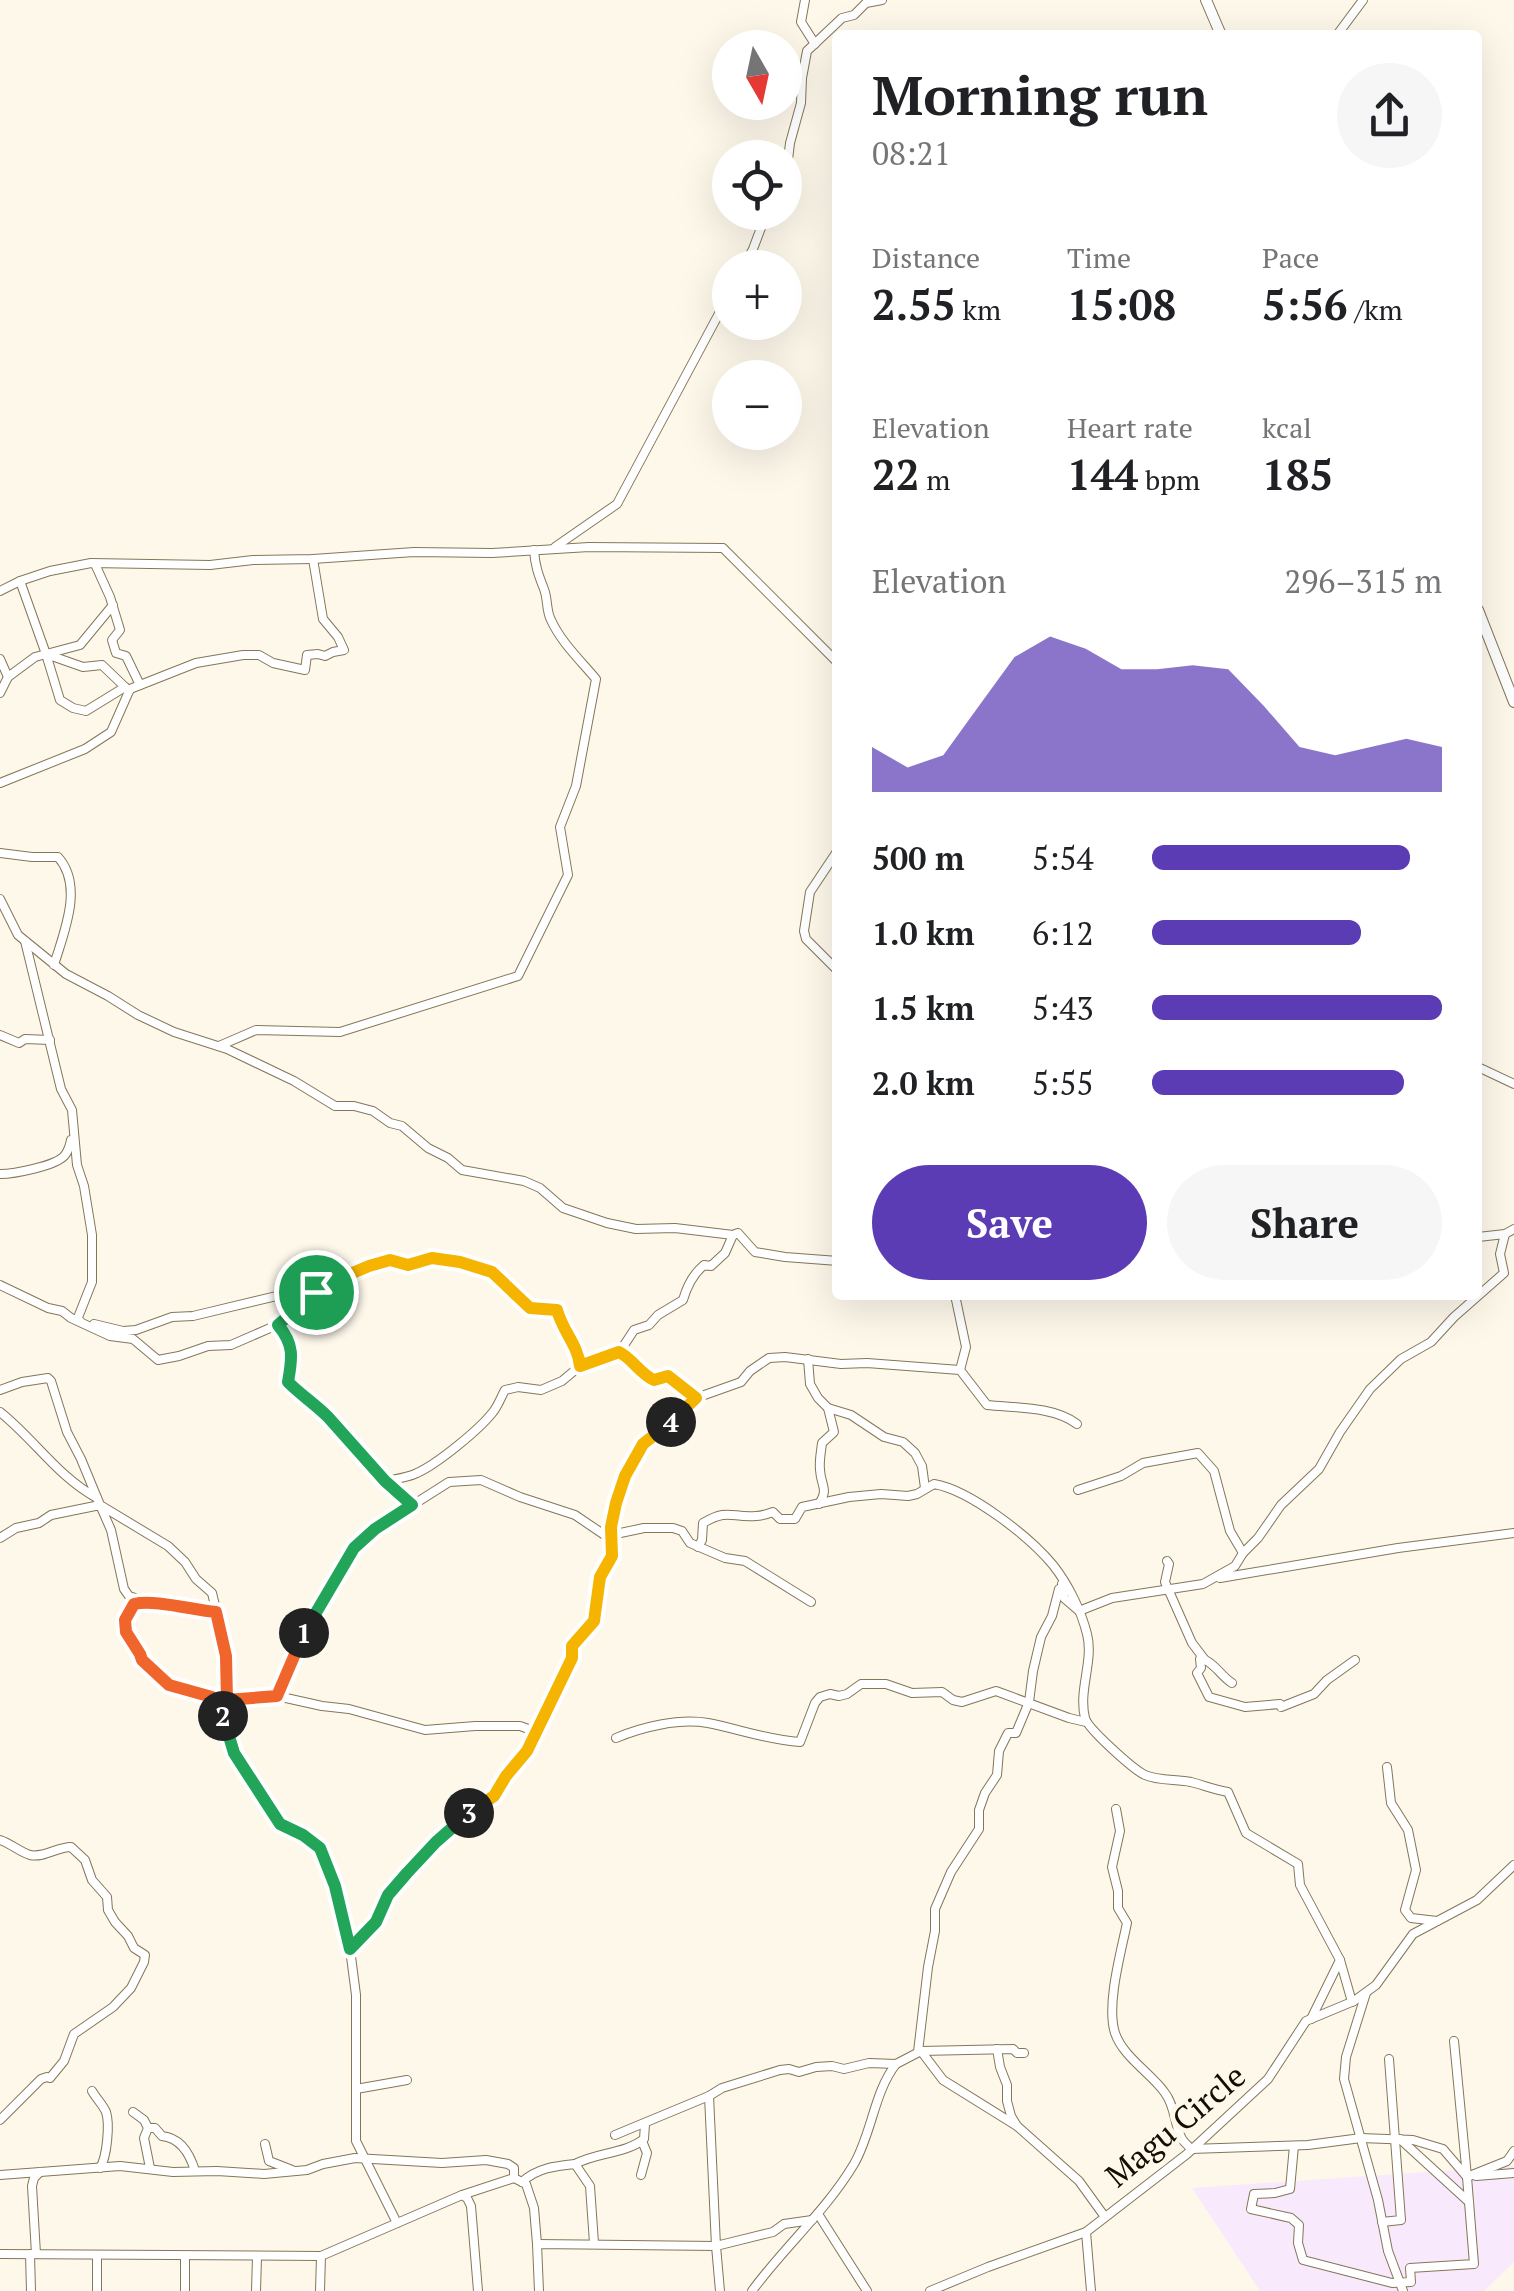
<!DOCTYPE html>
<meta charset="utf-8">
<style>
body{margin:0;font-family:"PT Serif",serif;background:#f6f6f6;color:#202124;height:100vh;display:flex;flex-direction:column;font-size:38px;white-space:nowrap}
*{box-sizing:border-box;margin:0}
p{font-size:32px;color:#757577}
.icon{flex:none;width:55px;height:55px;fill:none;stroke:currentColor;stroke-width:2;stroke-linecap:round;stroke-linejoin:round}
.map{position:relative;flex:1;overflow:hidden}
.details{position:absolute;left:832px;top:30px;width:650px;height:1270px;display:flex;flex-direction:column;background:#fff;border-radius:10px;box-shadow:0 10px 40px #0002}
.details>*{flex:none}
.needle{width:65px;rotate:171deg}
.fabs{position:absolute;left:712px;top:30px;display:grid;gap:20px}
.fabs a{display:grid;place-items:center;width:90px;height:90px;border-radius:50%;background:#fff;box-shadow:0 10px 40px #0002;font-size:50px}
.pin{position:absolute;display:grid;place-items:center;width:85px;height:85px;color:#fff;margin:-42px;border:5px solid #fff;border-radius:50%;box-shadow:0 2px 10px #0007}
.km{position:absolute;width:50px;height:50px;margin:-25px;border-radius:50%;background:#222;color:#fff;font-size:28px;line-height:50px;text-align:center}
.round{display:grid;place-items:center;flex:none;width:105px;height:105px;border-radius:52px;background:#f6f6f6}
.summary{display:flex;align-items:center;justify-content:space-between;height:170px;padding:0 40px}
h1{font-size:55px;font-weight:600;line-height:75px}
.stats{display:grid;grid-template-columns:repeat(3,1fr);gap:15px;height:170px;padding:10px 40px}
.stats div{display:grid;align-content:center}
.stats b{font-size:42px;font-weight:600}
.stats small{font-size:28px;font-weight:400}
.stats p{font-size:28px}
.chart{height:280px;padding:20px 40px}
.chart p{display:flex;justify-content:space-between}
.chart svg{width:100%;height:180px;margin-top:10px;fill:#5b3cb4;opacity:.7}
.cta{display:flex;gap:20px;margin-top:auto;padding:20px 40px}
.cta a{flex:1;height:115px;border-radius:60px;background:#5b3cb4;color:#fff;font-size:40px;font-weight:600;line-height:115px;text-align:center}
.cta a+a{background:#f6f6f6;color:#202124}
ul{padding:0 40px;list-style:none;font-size:32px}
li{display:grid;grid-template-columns:160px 120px 1fr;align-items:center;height:75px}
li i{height:25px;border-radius:12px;background:#5b3cb4}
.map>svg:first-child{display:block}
</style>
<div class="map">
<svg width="1514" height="2291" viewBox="0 0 1514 2291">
<rect width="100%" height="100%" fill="#fef8eb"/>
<path fill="#f8e9fc" d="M1514,2166V2262L1484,2291H1260L1192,2188Z"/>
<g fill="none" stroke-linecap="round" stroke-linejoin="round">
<g stroke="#847658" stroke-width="10">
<g id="minor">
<path d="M805,0L801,22L815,44"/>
<path d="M1337,35L1363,0"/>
<path d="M785,185L790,143L801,103L802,78L807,51L842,18L854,15L866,3L882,0"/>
<path d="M743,268L753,249L767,212"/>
<path d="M555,547L617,504L730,293"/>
<path d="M95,564L110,597L120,630L112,640L116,653L126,656L140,685"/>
<path d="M20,581L46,654L60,700L73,708L86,711L125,687L129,691"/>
<path d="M0,591L20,581L50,571L91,563L210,565L253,560L313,559L414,552L492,553L589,547L723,548L838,663"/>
<path d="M46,654L83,667L102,665L125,687"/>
<path d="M0,659L8,677L35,657L80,645L113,605"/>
<path d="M0,693L8,677"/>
<path d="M0,783L85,749L111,732L130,689L196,663L243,655H259L273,663L305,670L307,655L318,654L325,656L333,652L344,650L338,637L323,619L313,559"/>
<path d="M838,850L810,892L804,931L806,939L838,971"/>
<path d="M0,853L32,857H58C84,886 64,932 54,965"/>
<path d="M0,899L18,935L66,974L108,996L138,1015L174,1032L227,1049L294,1081L335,1106H354L373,1111L390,1123L402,1126L428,1148L448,1158L462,1170L524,1181L540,1188L563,1208L607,1223L636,1229L675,1228L733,1235"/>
<path d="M25,941L61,1089L72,1110L77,1165L84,1186L92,1235V1282L77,1320L80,1321"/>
<path d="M0,1035L19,1043L25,1039L50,1040"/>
<path d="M219,1046L256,1030L340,1032L518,976L568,875L560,827L576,786L596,679C580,660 561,642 551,620C546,611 548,599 544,589C538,574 535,565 534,550"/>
<path d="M1478,1067L1514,1084"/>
<path d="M0,1174C13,1174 57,1166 65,1155C68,1151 70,1145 71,1140"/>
<path d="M1478,1237L1505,1234L1514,1229"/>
<path d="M0,1285L48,1308L62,1311L71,1318L110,1336L133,1339L158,1360L179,1356L208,1346L231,1345L277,1325L316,1293L335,1279L369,1265L390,1260L408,1265L433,1258L460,1262L492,1272L530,1307L557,1310C563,1331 578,1345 580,1366"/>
<path d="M955,1295L966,1347L960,1370L987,1405C1015,1408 1053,1406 1077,1424"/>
<path d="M94,1324L123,1331L136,1330L172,1317L193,1316L323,1285"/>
<path d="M277,1325C295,1344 292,1359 289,1382L309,1403L318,1407L385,1481L412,1505"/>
<path d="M619,1353C642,1364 639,1383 668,1376L696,1398"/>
<path d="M808,1359L810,1384L818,1398L828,1408L851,1415L884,1437L903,1442L915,1453L922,1466L925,1488"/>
<path d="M0,1390L22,1382L48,1378L51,1381L67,1432L81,1459L100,1505L168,1546L185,1562L196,1579L212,1593L227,1656V1703L234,1753L280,1824L303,1835L320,1848L330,1870L350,1949L356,1995V2141L397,2223"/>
<path d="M0,1412C34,1439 58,1477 97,1498"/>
<path d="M385,1481C395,1479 407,1478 417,1473C437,1464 479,1430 493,1412C498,1406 501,1397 505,1390L518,1387L541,1390L562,1381L580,1366L619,1353L634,1330L649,1325L658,1315L683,1300C687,1286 693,1274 704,1265L711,1266L725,1253L733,1235L738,1233L755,1252L785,1257L838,1261"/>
<path d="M1078,1490L1121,1476L1143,1463L1198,1453L1214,1471L1230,1531L1243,1553"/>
<path d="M819,1504C829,1488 821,1487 820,1470C819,1461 821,1452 822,1443L834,1432L828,1408"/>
<path d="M0,1538L16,1528L39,1523L51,1515L100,1505L111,1530L124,1589L129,1596L150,1603L215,1611"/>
<path d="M698,1547L702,1540L703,1523C729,1508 731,1518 756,1516C762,1516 767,1514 773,1512L780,1519H795L802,1507L849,1497L881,1494L908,1496L917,1494L934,1484C970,1490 1030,1537 1053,1565C1068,1584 1081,1610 1087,1634C1094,1661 1078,1690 1085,1718C1088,1729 1134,1770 1145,1775C1158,1781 1177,1779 1191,1782C1203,1785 1215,1790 1228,1792L1246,1833L1298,1864L1300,1885L1340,1960L1311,2019"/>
<path d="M1167,1561L1169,1564L1165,1582L1192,1643L1205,1660L1200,1659L1201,1668L1197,1673L1209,1697L1245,1707L1280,1704"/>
<path d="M1220,1578L1398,1548L1514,1533"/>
<path d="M1062,1584L1064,1598L1079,1611L1112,1598L1203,1584L1235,1566L1243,1553L1258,1538L1281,1505L1319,1469L1340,1432L1370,1389L1401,1359L1431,1342L1454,1317L1504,1273L1500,1254L1505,1234"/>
<path d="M145,1601L135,1604L125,1620L126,1632L140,1654L142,1660L169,1685L227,1700H248L277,1696L307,1627L354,1548L375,1529L449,1482L481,1480L520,1497L575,1515L606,1536L644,1528H673L682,1531L690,1543L725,1558L745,1561L811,1602"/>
<path d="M1205,1660C1216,1665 1222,1677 1232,1683"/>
<path d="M277,1696L322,1706L349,1709L425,1730L475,1726H520L537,1732"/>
<path d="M212,1697L218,1702L228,1728"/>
<path d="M1281,1707L1314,1694L1327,1680L1355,1660"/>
<path d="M616,1738C642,1727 679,1718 708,1723C739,1729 768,1740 800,1742L815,1703L820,1697L830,1694L839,1696L847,1694L861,1684H886L912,1693L942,1692L953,1700L962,1702L996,1691L1069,1718L1086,1722"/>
<path d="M1387,1767L1391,1803L1408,1830L1416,1870L1405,1910L1411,1918L1437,1921"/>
<path d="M1116,1809L1120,1831L1112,1867L1118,1891V1908L1127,1923C1121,1952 1106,2005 1115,2033C1123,2057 1152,2074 1165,2093C1175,2106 1174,2123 1181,2137C1183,2142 1188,2145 1191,2149L1308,2145L1361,2138L1413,2140L1443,2149L1467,2177L1454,2041"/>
<path d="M0,1840C10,1843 20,1852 30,1855C44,1858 57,1847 71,1847L85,1860L92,1880L107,1897L108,1910L115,1922L128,1936L134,1948L145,1955L144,1962L131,1988L113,2007L74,2034L64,2061L50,2078L47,2077L41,2079L0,2120"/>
<path d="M350,1949L376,1922L389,1895L407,1873L462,1818L493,1796L507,1775L527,1751L572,1658V1646L593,1621L596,1612V1593L600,1577L610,1561L611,1527L615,1503L625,1476L643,1444L674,1420L696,1398L741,1382L750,1371L769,1358L785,1357L841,1364L867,1363L960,1370"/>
<path d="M1340,1960L1352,2002"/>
<path d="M1366,1993L1346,2057L1344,2079L1378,2200L1388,2251L1403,2291"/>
<path d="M997,2049L1000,2067L1007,2085V2101L1011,2116L1017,2126L1079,2181L1105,2217"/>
<path d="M921,2051L943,2080L1017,2126"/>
<path d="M918,2052L928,1967L935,1931V1909L951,1872L979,1829V1810L985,1793L997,1775L999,1751L1008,1733H1016L1029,1702L1033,1671L1041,1637L1052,1616L1059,1589"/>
<path d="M356,2089L407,2080"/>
<path d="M92,2091C96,2098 103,2105 106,2112C110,2124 107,2157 100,2168"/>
<path d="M709,2096L716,2246L773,2232L784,2224L812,2220"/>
<path d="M133,2112L144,2120L148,2128L144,2138L150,2168"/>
<path d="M148,2128H155L162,2136C181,2138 190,2154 195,2171"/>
<path d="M615,2135L709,2096L722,2088L780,2070L789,2069L799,2072L816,2067L832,2066L844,2069L869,2063L896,2064L921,2051L1013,2049L1017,2053H1024"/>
<path d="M1400,2139L1469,2202"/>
<path d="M265,2144L269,2161L292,2170"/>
<path d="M1294,2146L1290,2189L1275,2193L1254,2194L1251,2209L1291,2218L1299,2225L1298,2243L1303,2260L1392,2283L1411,2282L1410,2268L1474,2264L1467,2177"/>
<path d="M575,2164C597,2152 625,2154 644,2139L645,2124"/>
<path d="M0,2175L120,2166L173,2172L217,2171L264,2174L307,2170L323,2164L355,2158L442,2163L486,2160L508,2164L514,2168V2178L526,2184L534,2208L537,2244"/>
<path d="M641,2175L647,2153L642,2141"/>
<path d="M1476,2176L1514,2173"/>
<path d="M1467,2177L1507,2161L1514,2151"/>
<path d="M522,2182C537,2168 555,2166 575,2164L590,2186L594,2243"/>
<path d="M462,2195L514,2178"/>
<path d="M818,2214L867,2291"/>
<path d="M1382,2222L1401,2220L1389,2059"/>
<path d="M0,2254L321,2256L320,2291"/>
<path d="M30,2254L31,2291"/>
<path d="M36,2254L32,2186L34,2178L40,2172"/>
<path d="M321,2256L462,2195L467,2198L471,2206L478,2291"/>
<path d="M185,2257V2291"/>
<path d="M97,2291V2255"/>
<path d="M256,2291L257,2257"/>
<path d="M539,2291L537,2244L716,2246L720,2291"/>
<path d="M752,2291C784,2247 826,2211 854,2164C872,2133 874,2092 896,2064"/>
<path d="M930,2291L988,2267L1086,2232"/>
<path d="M1091,2291L1086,2232L1187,2154L1268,2079L1306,2021L1354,2001L1376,1985L1413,1934L1477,1900L1514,1865"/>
</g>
</g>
<g stroke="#847658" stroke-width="12">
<g id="major">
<path d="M1206,0L1221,35"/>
<path d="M1478,610L1514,702"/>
</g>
</g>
<use href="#minor" stroke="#fff" stroke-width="8"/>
<use href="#major" stroke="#fff" stroke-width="10"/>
</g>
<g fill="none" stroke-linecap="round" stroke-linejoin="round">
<g stroke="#fff" stroke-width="20">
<path id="split-1" d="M304,1633L354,1548L375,1529L412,1505L385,1481L328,1417C315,1404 301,1395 288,1382C292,1359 295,1345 278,1325L316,1292"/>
</g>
<g stroke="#fff" stroke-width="20">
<path id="split-2" d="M223,1716L218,1702L212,1697L169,1685L142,1660L140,1654L126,1632L125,1620L134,1604C154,1599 193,1610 216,1612L226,1656L227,1700L277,1696L304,1633"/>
</g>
<g stroke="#fff" stroke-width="20">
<path id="split-3" d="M223,1716L234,1753L280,1824L303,1835L320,1848L335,1886L350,1949L376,1922L388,1895L407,1873L436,1842L469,1813"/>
</g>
<g stroke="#fff" stroke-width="20">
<path id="split-4" d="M469,1813L494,1796L506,1776L527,1751L572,1658V1646L594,1621L600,1577L612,1556L611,1527L616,1503L625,1476L643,1444L671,1422"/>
</g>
<g stroke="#fff" stroke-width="20">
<path id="split-5" d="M316,1292L336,1280L369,1266L390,1260L408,1265L432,1258L460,1262L492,1272L530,1308L557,1310C563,1332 578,1345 580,1366L619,1352C633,1359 640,1374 654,1380L668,1376L696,1398L671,1422"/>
</g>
<use href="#split-1" stroke="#22a559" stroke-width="12"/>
<use href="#split-2" stroke="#f0652b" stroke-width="12"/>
<use href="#split-3" stroke="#22a559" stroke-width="12"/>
<use href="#split-4" stroke="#f5b400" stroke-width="12"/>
<use href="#split-5" stroke="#f5b400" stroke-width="12"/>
</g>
<g text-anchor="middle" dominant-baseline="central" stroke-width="10" stroke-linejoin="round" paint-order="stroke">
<g font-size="32" fill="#130e04" stroke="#fef8eb">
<text transform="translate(1175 2125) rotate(-40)">Magu Circle</text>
</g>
</g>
</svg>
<div class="fabs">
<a><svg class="needle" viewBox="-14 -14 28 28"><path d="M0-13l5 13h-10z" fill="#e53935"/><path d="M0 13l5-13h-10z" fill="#757577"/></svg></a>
<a><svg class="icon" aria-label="locate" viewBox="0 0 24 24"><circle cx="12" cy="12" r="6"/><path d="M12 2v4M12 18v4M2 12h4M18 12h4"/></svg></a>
<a>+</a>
<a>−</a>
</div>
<div class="pin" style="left:316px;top:1292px;background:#1e9e55"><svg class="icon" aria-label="arrive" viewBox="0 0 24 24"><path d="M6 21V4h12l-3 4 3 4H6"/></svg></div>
<b class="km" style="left:304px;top:1633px">1</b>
<b class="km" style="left:223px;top:1716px">2</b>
<b class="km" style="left:469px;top:1813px">3</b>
<b class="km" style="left:671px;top:1422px">4</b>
<section class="details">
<div class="summary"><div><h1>Morning run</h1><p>08:21</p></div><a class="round"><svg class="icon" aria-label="share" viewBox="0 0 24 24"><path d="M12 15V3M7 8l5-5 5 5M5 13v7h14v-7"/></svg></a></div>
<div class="stats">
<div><p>Distance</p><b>2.55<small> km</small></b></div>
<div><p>Time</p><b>15:08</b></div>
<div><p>Pace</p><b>5:56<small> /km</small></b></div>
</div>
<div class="stats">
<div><p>Elevation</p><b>22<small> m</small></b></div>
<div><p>Heart rate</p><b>144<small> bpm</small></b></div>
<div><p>kcal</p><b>185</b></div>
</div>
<div class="chart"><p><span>Elevation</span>296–315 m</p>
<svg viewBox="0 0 160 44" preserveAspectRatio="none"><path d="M0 44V33L10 38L20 35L30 23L40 11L50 6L60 9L70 14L80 14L90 13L100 14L110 23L120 33L130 35L140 33L150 31L160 33V44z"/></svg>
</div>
<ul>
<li><b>500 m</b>5:54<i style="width:89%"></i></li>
<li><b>1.0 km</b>6:12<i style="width:72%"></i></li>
<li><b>1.5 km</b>5:43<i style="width:100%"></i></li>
<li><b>2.0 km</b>5:55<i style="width:87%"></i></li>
</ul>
<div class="cta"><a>Save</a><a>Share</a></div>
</section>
</div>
